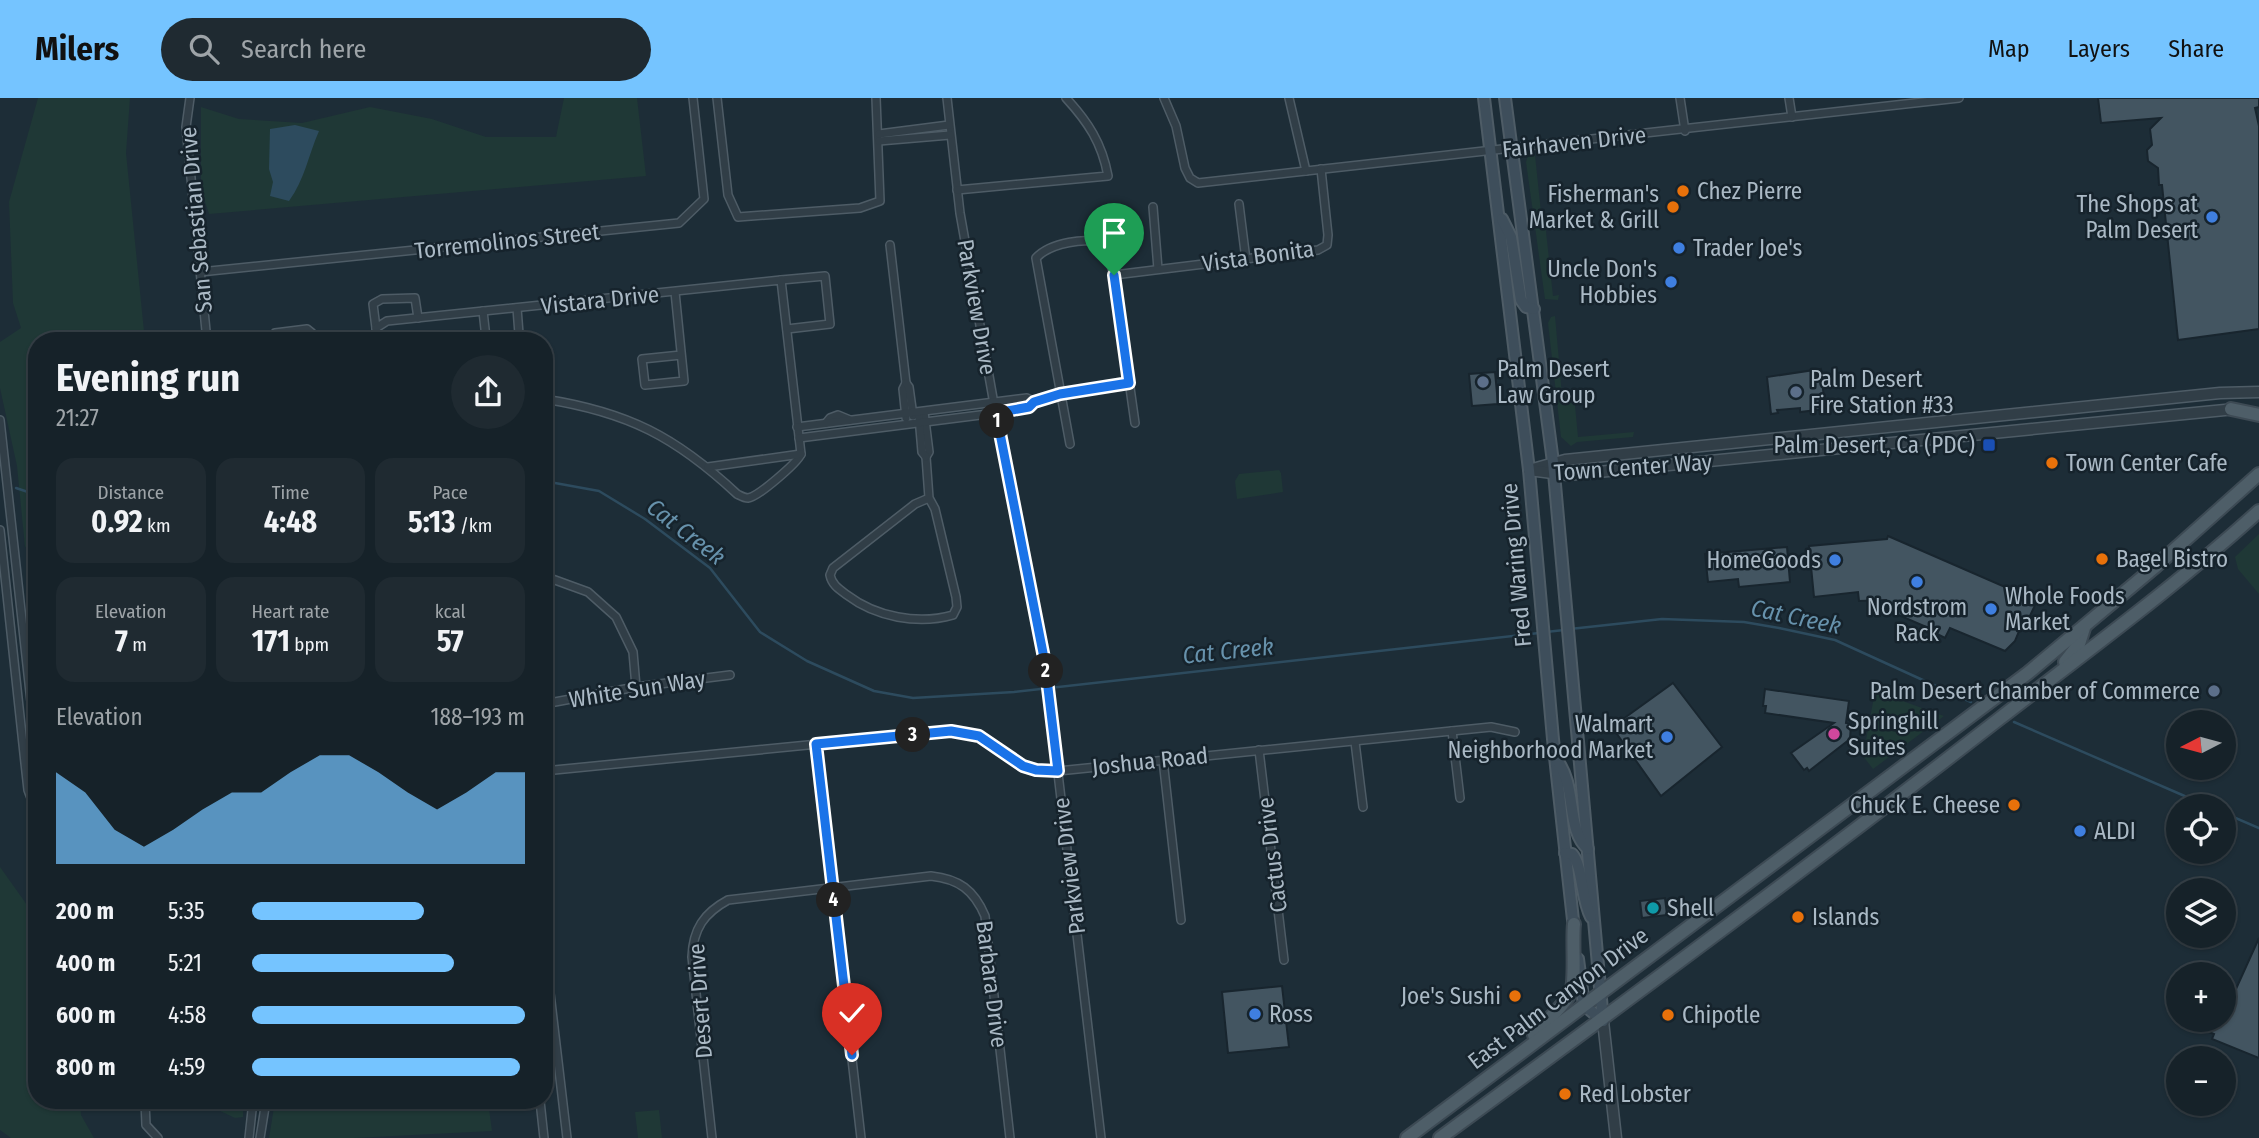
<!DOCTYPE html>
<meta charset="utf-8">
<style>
body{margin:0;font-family:"Fira Sans Condensed",sans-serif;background:#1f2a31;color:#f1f3f6;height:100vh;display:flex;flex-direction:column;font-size:26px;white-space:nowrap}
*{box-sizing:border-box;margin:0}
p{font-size:23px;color:#9ea4a8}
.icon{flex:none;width:38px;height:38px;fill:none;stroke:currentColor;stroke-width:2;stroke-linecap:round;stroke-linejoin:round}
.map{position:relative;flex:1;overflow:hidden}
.panel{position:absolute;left:28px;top:234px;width:525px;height:777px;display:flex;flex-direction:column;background:#162229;border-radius:28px;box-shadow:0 2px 5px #0004,0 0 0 2px #353f46}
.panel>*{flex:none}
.needle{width:46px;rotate:264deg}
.buttons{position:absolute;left:2166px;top:612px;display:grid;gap:14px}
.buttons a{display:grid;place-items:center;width:70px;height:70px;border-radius:50%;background:#162229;box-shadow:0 2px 5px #0004,0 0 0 2px #353f46;font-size:35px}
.pin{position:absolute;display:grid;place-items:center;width:60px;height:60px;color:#fff;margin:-72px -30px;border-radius:50% 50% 50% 0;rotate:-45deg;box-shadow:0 0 7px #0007}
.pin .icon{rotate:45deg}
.km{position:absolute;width:35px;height:35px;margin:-18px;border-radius:50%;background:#222;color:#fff;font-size:19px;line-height:35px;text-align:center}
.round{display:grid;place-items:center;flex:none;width:74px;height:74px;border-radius:37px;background:#1f2a31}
.overview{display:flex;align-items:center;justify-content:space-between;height:119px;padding:0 28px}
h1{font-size:38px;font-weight:700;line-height:52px}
.metrics{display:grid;grid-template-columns:repeat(3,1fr);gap:10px;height:119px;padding:7px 28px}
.metrics div{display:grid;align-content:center;border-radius:18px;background:#1f2a31;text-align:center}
.metrics b{font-size:30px;font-weight:700}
.metrics small{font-size:19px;font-weight:400}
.metrics p{font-size:19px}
.chart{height:196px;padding:14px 28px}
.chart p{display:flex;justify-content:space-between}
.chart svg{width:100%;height:126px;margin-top:7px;fill:#75c4ff;opacity:.7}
ul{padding:0 28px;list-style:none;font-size:23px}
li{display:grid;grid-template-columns:112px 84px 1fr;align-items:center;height:52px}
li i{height:18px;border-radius:9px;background:#75c4ff}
header{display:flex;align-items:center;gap:42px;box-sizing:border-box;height:98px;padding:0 35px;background:#75c4ff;color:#111}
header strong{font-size:33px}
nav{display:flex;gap:38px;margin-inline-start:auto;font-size:24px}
.search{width:490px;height:63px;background:#1f2a31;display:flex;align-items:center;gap:18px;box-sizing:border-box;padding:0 24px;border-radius:38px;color:#9ea4a8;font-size:26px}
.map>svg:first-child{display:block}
</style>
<header>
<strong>Milers</strong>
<div class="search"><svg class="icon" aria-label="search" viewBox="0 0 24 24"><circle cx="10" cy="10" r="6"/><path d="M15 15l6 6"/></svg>Search here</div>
<nav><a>Map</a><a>Layers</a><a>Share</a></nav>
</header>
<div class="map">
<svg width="2259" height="1040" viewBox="0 0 2259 1040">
<rect width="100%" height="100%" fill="#1d2d37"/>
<g fill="#1f3836">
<path d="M38,0H130L126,55L145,243H37V446L25,449L17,368L0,290V244L21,230L13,205L9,104Z"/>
<path d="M564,0H637L646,78L209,116L201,91V9L239,21L302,25L370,9L432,21L486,39H556Z"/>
<path d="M1529,54L1535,57L1542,124H1545L1553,198L1559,197L1558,202L1545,201L1526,64Z"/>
<path d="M1555,218L1562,297H1574L1578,339L1634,334L1633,339L1577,344L1571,348L1561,339L1548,225L1551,219Z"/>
<path d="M1279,372L1281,375L1283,394L1237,401L1235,383L1239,376Z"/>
<path d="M2259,436V496L2238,471L2235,459Z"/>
<path d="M1875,593L1944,618L1873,671L1863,658Z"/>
<path d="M0,769L37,821V1003H80L81,1017L94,1040H11L0,1032Z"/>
<path d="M199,1003H243V1019L235,1020Z"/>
<path d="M275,1003H488L492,1033L354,1040H269Z"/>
<path d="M659,1012L662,1040H638L635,1014Z"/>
</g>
<path fill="#2d4b5e" d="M295,27L319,33C308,58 305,81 289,103L270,98L273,84L269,71L270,31Z"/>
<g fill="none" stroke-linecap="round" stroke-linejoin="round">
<g stroke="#2d4b5e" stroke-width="2.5">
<path d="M544,383L599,393L645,421L710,470L760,534L807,563L874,593L913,600L1014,594L1539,535"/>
<path d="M16,390L37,397"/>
<path d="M1570,531L1662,521L1744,524L1779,530L1835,542L1971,604"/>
<path d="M1546,534L1564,532"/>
<path d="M2014,624L2210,709"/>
<path d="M2224,715L2259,730"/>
</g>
</g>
<g fill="#435561" stroke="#18252e" stroke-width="2">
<path d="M2098,0H2259V9L2255,10L2259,28V231L2178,242L2162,87H2159L2158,70L2148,63L2147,52L2152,47L2150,31L2161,20L2101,25Z"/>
<path d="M1821,271L1825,311L1800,314V310L1777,312L1778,315L1771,316L1767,279Z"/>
<path d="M1495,274L1498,306L1472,308L1469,276Z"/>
<path d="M1888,438L2037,503L2028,522L2025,519L2015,543L2005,553L1950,530L1945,540L1937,536L1938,534L1894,515L1888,516L1886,502L1859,503L1858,494L1814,499L1809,448L1887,441Z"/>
<path d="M1787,449L1790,484L1739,489L1738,481L1708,484L1705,456Z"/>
<path d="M1673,585L1722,649L1661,698L1612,629Z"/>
<path d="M1765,591L1849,603L1846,625L1851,626L1850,641L1809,673L1807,670L1804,672L1791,655L1834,625L1765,615L1766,608H1763Z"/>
<path d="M1665,800L1667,817L1642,820L1640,803Z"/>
<path d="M2259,840V960L2212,941L2214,936L2209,934L2214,922H2224V900L2231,902Z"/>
<path d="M1282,888L1289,949L1228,955L1222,894Z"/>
</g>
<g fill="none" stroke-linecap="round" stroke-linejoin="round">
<g stroke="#4e5c66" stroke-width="10">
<g id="minor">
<path d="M190,0L186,29L207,243"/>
<path d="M717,0L728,97L738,119L860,110L880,103L876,0"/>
<path d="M947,0L960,115L994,306L1045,565L1101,1040"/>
<path d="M1164,0L1176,28L1185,70L1190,80L1198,85L1959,0"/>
<path d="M1289,0L1306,73"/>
<path d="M1680,0L1685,33"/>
<path d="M1789,0L1792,19"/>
<path d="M879,36L949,27"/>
<path d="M879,43L950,37"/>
<path d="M957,92L1108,78C1102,45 1088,24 1066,0"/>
<path d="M1239,106L1246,162"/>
<path d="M1153,109L1158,171"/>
<path d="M890,147L906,285L903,291L906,320"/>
<path d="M200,174L679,125L704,101L693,0"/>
<path d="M1114,177L1318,152L1327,147L1328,137L1321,71"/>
<path d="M781,182L825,178L830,226L787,231"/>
<path d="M675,194L684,283L645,287L642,261L681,257"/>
<path d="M483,213L486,240L489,243L516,240L519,236L517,210"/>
<path d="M376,230L373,206L382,201L415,200L418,220"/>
<path d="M269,243L275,235L307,231L312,235L313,243"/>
<path d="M377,243L376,230L387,223L781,182L801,356C797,365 758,399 748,400C744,400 741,398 737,396C676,339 628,314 544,301"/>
<path d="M906,285L909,289L913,318"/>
<path d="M924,314L929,354L926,359L929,400L915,406L833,470L830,477C832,487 839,491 847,497C876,519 918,527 953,517L957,509L956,499L935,411L929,400"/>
<path d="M919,319L922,354L926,359"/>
<path d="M0,322L37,658"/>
<path d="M826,325L830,320L838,317L850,322"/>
<path d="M797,329L1027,300L1034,304"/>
<path d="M799,340L996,315L1029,309L1034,304L1060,296L1129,285"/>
<path d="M1070,346L1036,160C1050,145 1087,138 1105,147L1114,177L1135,325"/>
<path d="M708,369L801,356"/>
<path d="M0,432L25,665L28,692L37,716"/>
<path d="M544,478L588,494L616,519L633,554L636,589"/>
<path d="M544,606L636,589L730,577"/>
<path d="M1452,633L1460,700"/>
<path d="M1355,644L1363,709"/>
<path d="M816,646L861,1040"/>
<path d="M1259,652L1284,862"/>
<path d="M1163,662L1181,822"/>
<path d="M544,673L951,633L979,638L1023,668L1036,672L1058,673L1491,629L1515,634"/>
<path d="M544,844L567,1040"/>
<path d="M145,1003L146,1027L158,1040"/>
<path d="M540,1003L544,1040"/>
<path d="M249,1040L253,1003"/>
<path d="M260,1040L266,1003"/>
<path d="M712,1040L692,859C693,831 704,815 728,802L931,778C959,781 974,792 985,818L1010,1040"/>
</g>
</g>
<g stroke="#4e5c66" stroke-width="13">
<g id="tertiary">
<path d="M1529,372L1565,362L2220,295L2259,294"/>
<path d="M1529,372L1568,377L2235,311"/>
<path d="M1603,923L1616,1040"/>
</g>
</g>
<g stroke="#4e5c66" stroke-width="14">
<g id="secondary">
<path d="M1484,0L1529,372L1553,641L1574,831"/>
<path d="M1505,0L1553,364L1603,923"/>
<path d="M1502,121L1511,139L1521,202L1526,209L1534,211"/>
<path d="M1556,661C1578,688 1565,731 1588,751"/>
<path d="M1565,755L1572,756C1583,768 1581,801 1591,819"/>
<path d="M1578,861L1584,907L1603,923"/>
</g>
</g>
<g stroke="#3d4a54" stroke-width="16">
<g id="primary">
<path d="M2231,311L2259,317"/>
<path d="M2065,564L2079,546L2084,530"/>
<path d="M1534,937C1546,922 1562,911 1571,894C1576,883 1572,842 1574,826"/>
<path d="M1407,1040L2028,575L2156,468L2259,376"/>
<path d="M1440,1040C1628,902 1815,764 1999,621C2087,553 2176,488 2259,413"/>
</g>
</g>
<use href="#minor" stroke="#313e47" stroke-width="7"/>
<use href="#tertiary" stroke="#313e47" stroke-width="10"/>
<use href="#secondary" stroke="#3e4e5b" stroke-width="10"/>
<use href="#primary" stroke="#4e5e68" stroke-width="12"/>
</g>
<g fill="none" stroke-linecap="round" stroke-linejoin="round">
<g stroke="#fff" stroke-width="14">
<path id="route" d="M852,957L816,646L951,633L979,638L1023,668L1036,672L1058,673L1045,565L996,315L1029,309L1034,304L1060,296L1129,285L1114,177"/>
</g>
<use href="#route" stroke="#1a73e8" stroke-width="9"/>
</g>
<g fill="#e8710a" stroke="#16232c" stroke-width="2.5">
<circle cx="1683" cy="93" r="7"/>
<circle cx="1673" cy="109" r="7"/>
<circle cx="2052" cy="365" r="7"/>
<circle cx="2102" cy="461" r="7"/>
<circle cx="2014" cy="707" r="7"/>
<circle cx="1798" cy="819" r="7"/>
<circle cx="1515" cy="898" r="7"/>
<circle cx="1668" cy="917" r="7"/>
<circle cx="1565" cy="996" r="7"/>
</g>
<g fill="#3f7fe0" stroke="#16232c" stroke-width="2.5">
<circle cx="2212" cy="119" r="7"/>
<circle cx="1679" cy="150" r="7"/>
<circle cx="1671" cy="184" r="7"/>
<circle cx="1835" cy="462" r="7"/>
<circle cx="1917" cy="484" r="7"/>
<circle cx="1991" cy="511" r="7"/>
<circle cx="1667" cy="639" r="7"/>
<circle cx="2080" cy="733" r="7"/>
<circle cx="1255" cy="916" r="7"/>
</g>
<g fill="#5c6f8a" stroke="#16232c" stroke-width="2.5">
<circle cx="1483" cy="284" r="7"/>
<circle cx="1796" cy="294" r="7"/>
<circle cx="2214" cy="593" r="7"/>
</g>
<rect fill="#1a4fb4" stroke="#16232c" stroke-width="2.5" x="1982" y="340" width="14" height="14" rx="3.5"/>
<circle fill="#d1479c" stroke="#16232c" stroke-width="2.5" cx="1834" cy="636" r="7"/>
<circle fill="#0f9aa8" stroke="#16232c" stroke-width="2.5" cx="1653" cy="810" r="7"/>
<g text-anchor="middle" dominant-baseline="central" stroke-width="5" stroke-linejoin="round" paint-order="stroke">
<g font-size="23" fill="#aab9c5" stroke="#16232c">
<text transform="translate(1574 44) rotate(-6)">Fairhaven Drive</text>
<text transform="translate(196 122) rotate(-95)">San Sebastian Drive</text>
<text transform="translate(507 143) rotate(-6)">Torremolinos Street</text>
<text transform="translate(1258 158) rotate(-8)">Vista Bonita</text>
<text transform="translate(600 202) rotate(-6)">Vistara Drive</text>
<text transform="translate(977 209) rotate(80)">Parkview Drive</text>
<text transform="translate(1633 369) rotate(-4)">Town Center Way</text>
<text transform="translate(1516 467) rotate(-95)">Fred Waring Drive</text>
<text transform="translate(637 591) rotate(-9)">White Sun Way</text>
<text transform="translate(1150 663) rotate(-6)">Joshua Road</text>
<text transform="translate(1272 757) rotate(-97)">Cactus Drive</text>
<text transform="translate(1069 768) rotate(-97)">Parkview Drive</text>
<text transform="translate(992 886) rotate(83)">Barbara Drive</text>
<text transform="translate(1558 900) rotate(-37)">East Palm Canyon Drive</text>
<text transform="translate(700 903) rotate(-94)">Desert Drive</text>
</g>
<g font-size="23" fill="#aab9c5" stroke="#16232c" text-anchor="start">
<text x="1697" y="93">Chez Pierre</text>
<text x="1659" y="96" text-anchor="end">Fisherman's<tspan x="1659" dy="26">Market &amp; Grill</tspan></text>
<text x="2198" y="106" text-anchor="end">The Shops at<tspan x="2198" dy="26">Palm Desert</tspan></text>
<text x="1693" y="150">Trader Joe's</text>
<text x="1657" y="171" text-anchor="end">Uncle Don's<tspan x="1657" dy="26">Hobbies</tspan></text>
<text x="1497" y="271">Palm Desert<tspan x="1497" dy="26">Law Group</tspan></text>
<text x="1810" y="281">Palm Desert<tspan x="1810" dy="26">Fire Station #33</tspan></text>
<text x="1975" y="347" text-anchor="end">Palm Desert, Ca (PDC)</text>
<text x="2066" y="365">Town Center Cafe</text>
<text x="2116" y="461">Bagel Bistro</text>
<text x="1821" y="462" text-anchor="end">HomeGoods</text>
<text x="2005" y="498">Whole Foods<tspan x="2005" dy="26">Market</tspan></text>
<text x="1917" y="509" text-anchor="middle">Nordstrom<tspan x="1917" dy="26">Rack</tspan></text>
<text x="2200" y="593" text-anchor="end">Palm Desert Chamber of Commerce</text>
<text x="1848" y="623">Springhill<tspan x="1848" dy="26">Suites</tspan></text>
<text x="1653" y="626" text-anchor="end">Walmart<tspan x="1653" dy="26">Neighborhood Market</tspan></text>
<text x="2000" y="707" text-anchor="end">Chuck E. Cheese</text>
<text x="2094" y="733">ALDI</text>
<text x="1667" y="810">Shell</text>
<text x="1812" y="819">Islands</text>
<text x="1501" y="898" text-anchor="end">Joe's Sushi</text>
<text x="1269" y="916">Ross</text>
<text x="1682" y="917">Chipotle</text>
<text x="1579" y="996">Red Lobster</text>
</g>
<g font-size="24" font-style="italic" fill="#6792ac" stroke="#16232c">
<text transform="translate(686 434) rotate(38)">Cat Creek</text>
<text transform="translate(1796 519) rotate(12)">Cat Creek</text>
<text transform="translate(1228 553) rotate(-6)">Cat Creek</text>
</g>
</g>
</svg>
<div class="buttons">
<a><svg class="needle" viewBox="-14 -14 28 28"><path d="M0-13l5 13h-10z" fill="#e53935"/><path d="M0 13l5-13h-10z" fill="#9ea4a8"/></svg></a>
<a><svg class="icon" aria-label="locate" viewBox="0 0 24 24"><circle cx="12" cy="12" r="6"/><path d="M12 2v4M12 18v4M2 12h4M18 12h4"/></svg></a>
<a><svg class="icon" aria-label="layers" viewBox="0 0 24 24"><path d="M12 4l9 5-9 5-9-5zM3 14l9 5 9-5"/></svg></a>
<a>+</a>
<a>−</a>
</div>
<div class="pin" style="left:1114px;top:177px;background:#1e9e55"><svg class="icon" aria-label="arrive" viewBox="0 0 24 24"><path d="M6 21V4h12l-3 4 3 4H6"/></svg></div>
<div class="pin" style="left:852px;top:957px;background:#d93025"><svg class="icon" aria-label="check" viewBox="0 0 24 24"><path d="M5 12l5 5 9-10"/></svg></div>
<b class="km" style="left:997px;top:323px">1</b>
<b class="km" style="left:1046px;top:573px">2</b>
<b class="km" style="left:913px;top:637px">3</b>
<b class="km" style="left:834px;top:802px">4</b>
<section class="panel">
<div class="overview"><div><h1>Evening run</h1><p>21:27</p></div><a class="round"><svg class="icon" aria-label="share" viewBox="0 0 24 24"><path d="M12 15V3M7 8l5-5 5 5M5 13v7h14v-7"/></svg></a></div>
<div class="metrics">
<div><p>Distance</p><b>0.92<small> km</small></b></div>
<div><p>Time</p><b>4:48</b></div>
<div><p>Pace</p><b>5:13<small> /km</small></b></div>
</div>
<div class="metrics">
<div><p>Elevation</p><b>7<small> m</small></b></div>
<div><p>Heart rate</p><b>171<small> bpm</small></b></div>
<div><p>kcal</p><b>57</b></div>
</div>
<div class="chart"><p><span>Elevation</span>188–193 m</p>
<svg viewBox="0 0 160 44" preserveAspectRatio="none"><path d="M0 44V12L10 19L20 32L30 38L40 32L50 25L60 19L70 19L80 12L90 6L100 6L110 12L120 19L130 25L140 19L150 12L160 12V44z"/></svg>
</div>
<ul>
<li><b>200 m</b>5:35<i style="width:63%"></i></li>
<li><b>400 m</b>5:21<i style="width:74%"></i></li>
<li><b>600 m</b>4:58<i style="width:100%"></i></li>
<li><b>800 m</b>4:59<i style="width:98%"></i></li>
</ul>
</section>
</div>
